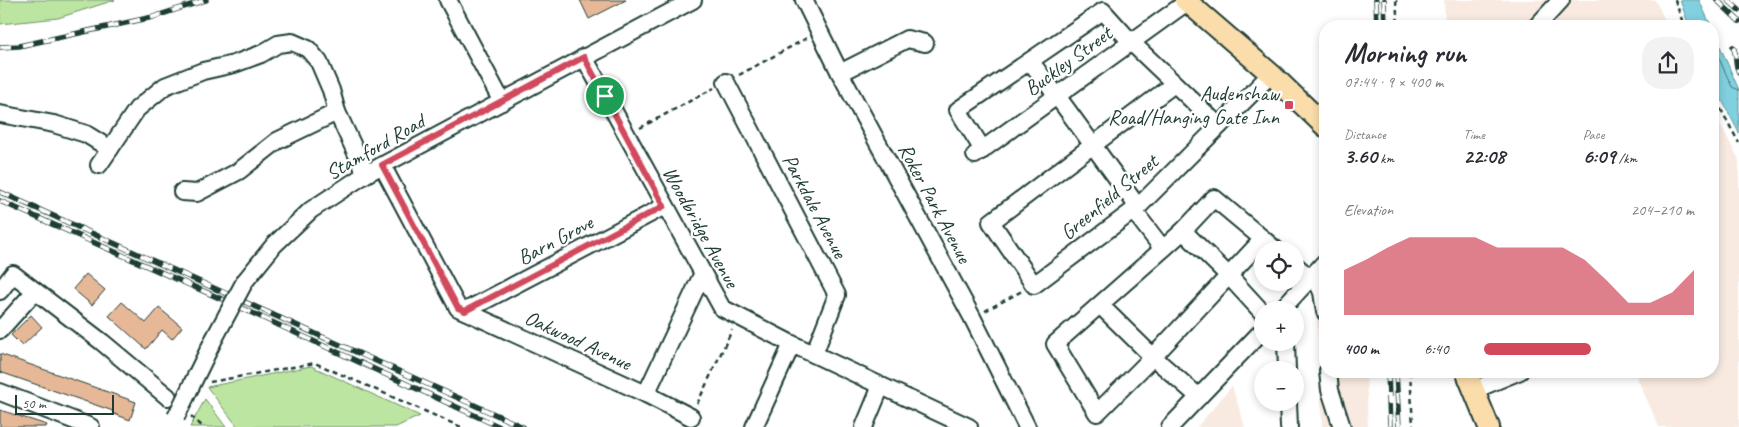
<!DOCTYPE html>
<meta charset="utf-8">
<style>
body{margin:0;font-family:Caveat,sans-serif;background:#f2f2f3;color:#2b2b33;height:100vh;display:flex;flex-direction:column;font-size:19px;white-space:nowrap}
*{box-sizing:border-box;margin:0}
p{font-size:16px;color:#7c7c81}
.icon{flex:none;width:28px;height:28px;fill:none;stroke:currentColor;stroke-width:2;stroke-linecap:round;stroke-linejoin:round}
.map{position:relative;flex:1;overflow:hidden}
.panel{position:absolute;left:1319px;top:20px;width:400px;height:358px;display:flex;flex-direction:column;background:#fff;border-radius:20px;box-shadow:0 2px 8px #0003}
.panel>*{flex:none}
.buttons{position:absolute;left:1254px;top:241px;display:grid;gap:10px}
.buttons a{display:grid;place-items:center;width:50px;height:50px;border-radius:50%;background:#fff;box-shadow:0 2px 8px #0003;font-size:25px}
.scale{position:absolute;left:15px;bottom:12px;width:99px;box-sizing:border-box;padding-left:5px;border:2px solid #1f3d34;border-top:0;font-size:14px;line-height:18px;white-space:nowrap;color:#1f3d34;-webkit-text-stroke:4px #fff;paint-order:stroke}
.pin{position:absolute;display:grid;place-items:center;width:42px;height:42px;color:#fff;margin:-21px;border:2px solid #fff;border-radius:50%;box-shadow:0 1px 5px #0007}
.round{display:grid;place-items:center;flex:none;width:52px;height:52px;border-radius:20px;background:#f2f2f3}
.overview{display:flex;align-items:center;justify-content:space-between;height:85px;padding:0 25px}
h1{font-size:28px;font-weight:600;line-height:38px}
.stats{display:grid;grid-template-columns:repeat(3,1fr);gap:8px;height:85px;padding:5px 25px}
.stats div{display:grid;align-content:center}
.stats b{font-size:21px;font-weight:600}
.stats small{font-size:14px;font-weight:400}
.stats p{font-size:14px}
.chart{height:140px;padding:10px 25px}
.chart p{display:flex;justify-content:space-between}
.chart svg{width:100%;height:90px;margin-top:5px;fill:#d1495b;opacity:.7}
ul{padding:0 25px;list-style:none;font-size:16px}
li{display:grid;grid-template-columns:80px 60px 1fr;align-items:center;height:38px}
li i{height:12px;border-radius:6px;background:#d1495b}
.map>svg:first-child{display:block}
</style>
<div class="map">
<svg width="1739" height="427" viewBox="0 0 1739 427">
<rect width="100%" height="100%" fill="#fff"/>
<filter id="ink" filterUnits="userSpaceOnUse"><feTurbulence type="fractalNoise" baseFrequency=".02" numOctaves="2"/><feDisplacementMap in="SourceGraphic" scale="10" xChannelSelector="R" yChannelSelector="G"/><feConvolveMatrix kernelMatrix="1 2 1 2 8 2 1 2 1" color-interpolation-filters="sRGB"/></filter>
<g filter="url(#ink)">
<g fill="#f8eae0">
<path d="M1444,0H1655L1668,26H1445Z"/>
<path d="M1713,110L1739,160V427H1659L1634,371H1712Z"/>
<path d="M1325,284V371H1366L1368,427H1322L1316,292Z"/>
<path d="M1232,386L1245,427H1197Z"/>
</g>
<g fill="#bce5a1" stroke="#6e916a">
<path d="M0,0H115L58,18L0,24Z"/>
<path d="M311,366L420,416L396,427H238L207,387Z"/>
<path d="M205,399L226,427H190Z"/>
</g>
<g fill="#81d0df" stroke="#5a959b">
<path d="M1680,0H1699L1711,26H1689Z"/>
<path d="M1713,30L1739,90V133L1713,83Z"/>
</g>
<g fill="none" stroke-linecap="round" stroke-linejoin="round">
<path stroke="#467878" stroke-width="1" d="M1712,43L1732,87L1739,90"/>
</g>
<g fill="#e7b898" stroke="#1f3d34">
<path d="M580,0H626L589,19Z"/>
<path d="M86,274L105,290L92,305L73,289Z"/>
<path d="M122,302L146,323L159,308L182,327L172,339L162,330L146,349L109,316Z"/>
<path d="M31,315L42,327L22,346L11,335Z"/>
<path d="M0,354L136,402L130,420L112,413L113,411L0,372Z"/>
<path d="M0,410L47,425L46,427H0Z"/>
</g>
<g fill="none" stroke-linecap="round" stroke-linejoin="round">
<g stroke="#1f3d34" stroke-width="20">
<g id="minor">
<path d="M448,0L502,102"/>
<path d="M804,0L840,73L972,317L1027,427"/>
<path d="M1537,26L1561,0"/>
<path d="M584,57L722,308L792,344L969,427"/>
<path d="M1030,61L1057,96L1138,207"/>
<path d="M840,73L907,39L925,43"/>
<path d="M726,82L837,295L814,354"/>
<path d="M1174,84L991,222L1034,285L1138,207L1271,74"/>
<path d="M0,114L54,124L86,134L110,149"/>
<path d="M983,150L958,110L1103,11L1131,42L1219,126"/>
<path d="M975,155L1187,2"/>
<path d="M99,165L137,109L165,86L203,71L234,64L261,54L278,44L292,42L308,49L319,62L331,90L337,112L366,174"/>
<path d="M382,165L458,308L646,394L691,417"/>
<path d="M182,192L197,193L239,171L277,141L337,112"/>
<path d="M1133,210L1163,249L1055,344L1097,413L1153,357L1263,239L1214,198L1183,231L1163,249"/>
<path d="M1183,231L1229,276L1262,312"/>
<path d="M1263,239L1276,250"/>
<path d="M1295,265L1311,279"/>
<path d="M1314,275L1322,292L1325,312"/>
<path d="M245,281L274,245L311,210L366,174L693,0"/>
<path d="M0,291L13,274L102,342L168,397"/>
<path d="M1101,306L1153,357L1199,397"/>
<path d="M1281,310L1325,262"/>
<path d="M465,311L665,206"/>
<path d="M0,330L35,291"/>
<path d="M1286,342L1287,370"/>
<path d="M1328,371L1330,390L1342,427"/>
<path d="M191,386L214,339"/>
<path d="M1474,390L1520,371"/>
<path d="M0,392L91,427"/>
<path d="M646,394L702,275"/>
<path d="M1288,402L1289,427"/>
<path d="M754,427L792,344"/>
<path d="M864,427L881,386"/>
<path d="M1170,427L1262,331"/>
</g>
</g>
<g stroke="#1f3d34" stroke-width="24">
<g id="major">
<path d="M1185,0L1271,74L1325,126"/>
<path d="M1466,371L1489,427"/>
</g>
</g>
<g stroke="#1f3d34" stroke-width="2.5" stroke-dasharray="5 4" stroke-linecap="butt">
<path d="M1396,0L1398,26"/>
<path d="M1675,0L1684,26"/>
<path d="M739,75L807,38"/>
<path d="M1712,93L1739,143"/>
<path d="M640,128L714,88"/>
<path d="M985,311L1022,291"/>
<path d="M1410,371L1413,427"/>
<path d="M210,382L315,363L461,427"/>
<path d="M697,404L732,330"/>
<path d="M191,416L203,427"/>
</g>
<use href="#minor" stroke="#fff" stroke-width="16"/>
<use href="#major" stroke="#fbddab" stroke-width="20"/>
<g stroke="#1f3d34" stroke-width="5.5">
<g id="rail">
<path d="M1376,0L1377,26"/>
<path d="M1384,0L1385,26"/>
<path d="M1717,0L1739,21"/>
<path d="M1728,0L1739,10"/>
<path d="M0,47L19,46L153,17L206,0"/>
<path d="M1733,47C1738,56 1734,64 1739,72"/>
<path d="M0,192L523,427"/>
<path d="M0,201L235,305L500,427"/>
<path d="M1388,371L1390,427"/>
<path d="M1396,371L1399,427"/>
</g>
</g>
<use href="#rail" stroke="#fff" stroke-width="4" stroke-dasharray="11" stroke-linecap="butt"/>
<g stroke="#1f3d34" stroke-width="20" stroke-linecap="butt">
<g id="minor-bridge">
<path d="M214,339L245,281"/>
<path d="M176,417L191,386"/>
</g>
</g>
<use href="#minor-bridge" stroke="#fff" stroke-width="16"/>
</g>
</g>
<g fill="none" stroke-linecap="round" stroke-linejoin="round" filter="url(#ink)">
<g stroke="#fff" stroke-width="10">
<path id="route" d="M584,57L664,206L465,311L458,308L382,165Z"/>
</g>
<use href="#route" stroke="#d1495b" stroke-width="6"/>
</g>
<rect fill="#d1495b" stroke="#fff" stroke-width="2" x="1284" y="100" width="10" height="10" rx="2.5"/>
<g text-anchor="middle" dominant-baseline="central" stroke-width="4.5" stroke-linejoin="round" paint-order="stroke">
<g font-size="21" fill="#1f3d34" stroke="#fff">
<text transform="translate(1068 61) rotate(-36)">Buckley Street</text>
<text transform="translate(375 147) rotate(-30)">Stamford Road</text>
<text transform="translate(1109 197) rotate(-40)">Greenfield Street</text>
<text transform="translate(935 203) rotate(62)">Roker Park Avenue</text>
<text transform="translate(815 206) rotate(62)">Parkdale Avenue</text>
<text transform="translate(701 227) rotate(61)">Woodbridge Avenue</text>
<text transform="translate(555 240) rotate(-28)">Barn Grove</text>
<text transform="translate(578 340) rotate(25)">Oakwood Avenue</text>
</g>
<g font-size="21" fill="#1f3d34" stroke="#fff" text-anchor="end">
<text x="1279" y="93">Audenshaw<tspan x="1279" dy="24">Road/Hanging Gate Inn</tspan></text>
</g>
</g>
</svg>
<div class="buttons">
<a><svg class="icon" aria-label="locate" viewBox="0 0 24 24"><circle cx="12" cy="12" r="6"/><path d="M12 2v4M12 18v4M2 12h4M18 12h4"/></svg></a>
<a>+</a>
<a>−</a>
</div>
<div class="scale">50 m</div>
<div class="pin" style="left:605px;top:96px;background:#1e9e55"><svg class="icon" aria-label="arrive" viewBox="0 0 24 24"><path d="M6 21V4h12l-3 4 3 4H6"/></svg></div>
<section class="panel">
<div class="overview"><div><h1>Morning run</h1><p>07:44 · 9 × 400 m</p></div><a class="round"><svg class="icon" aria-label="share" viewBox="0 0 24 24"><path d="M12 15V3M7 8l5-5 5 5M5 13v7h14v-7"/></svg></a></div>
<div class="stats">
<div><p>Distance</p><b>3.60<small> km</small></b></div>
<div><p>Time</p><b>22:08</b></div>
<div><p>Pace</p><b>6:09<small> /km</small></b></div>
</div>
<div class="chart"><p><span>Elevation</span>204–210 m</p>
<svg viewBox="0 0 160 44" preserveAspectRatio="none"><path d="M0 44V22L10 17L20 11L30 6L40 6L50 6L60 6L70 11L80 11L90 11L100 11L110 17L120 27L130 38L140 38L150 33L160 22V44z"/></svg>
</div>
<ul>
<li><b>400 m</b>6:40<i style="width:51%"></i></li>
</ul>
</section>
</div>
